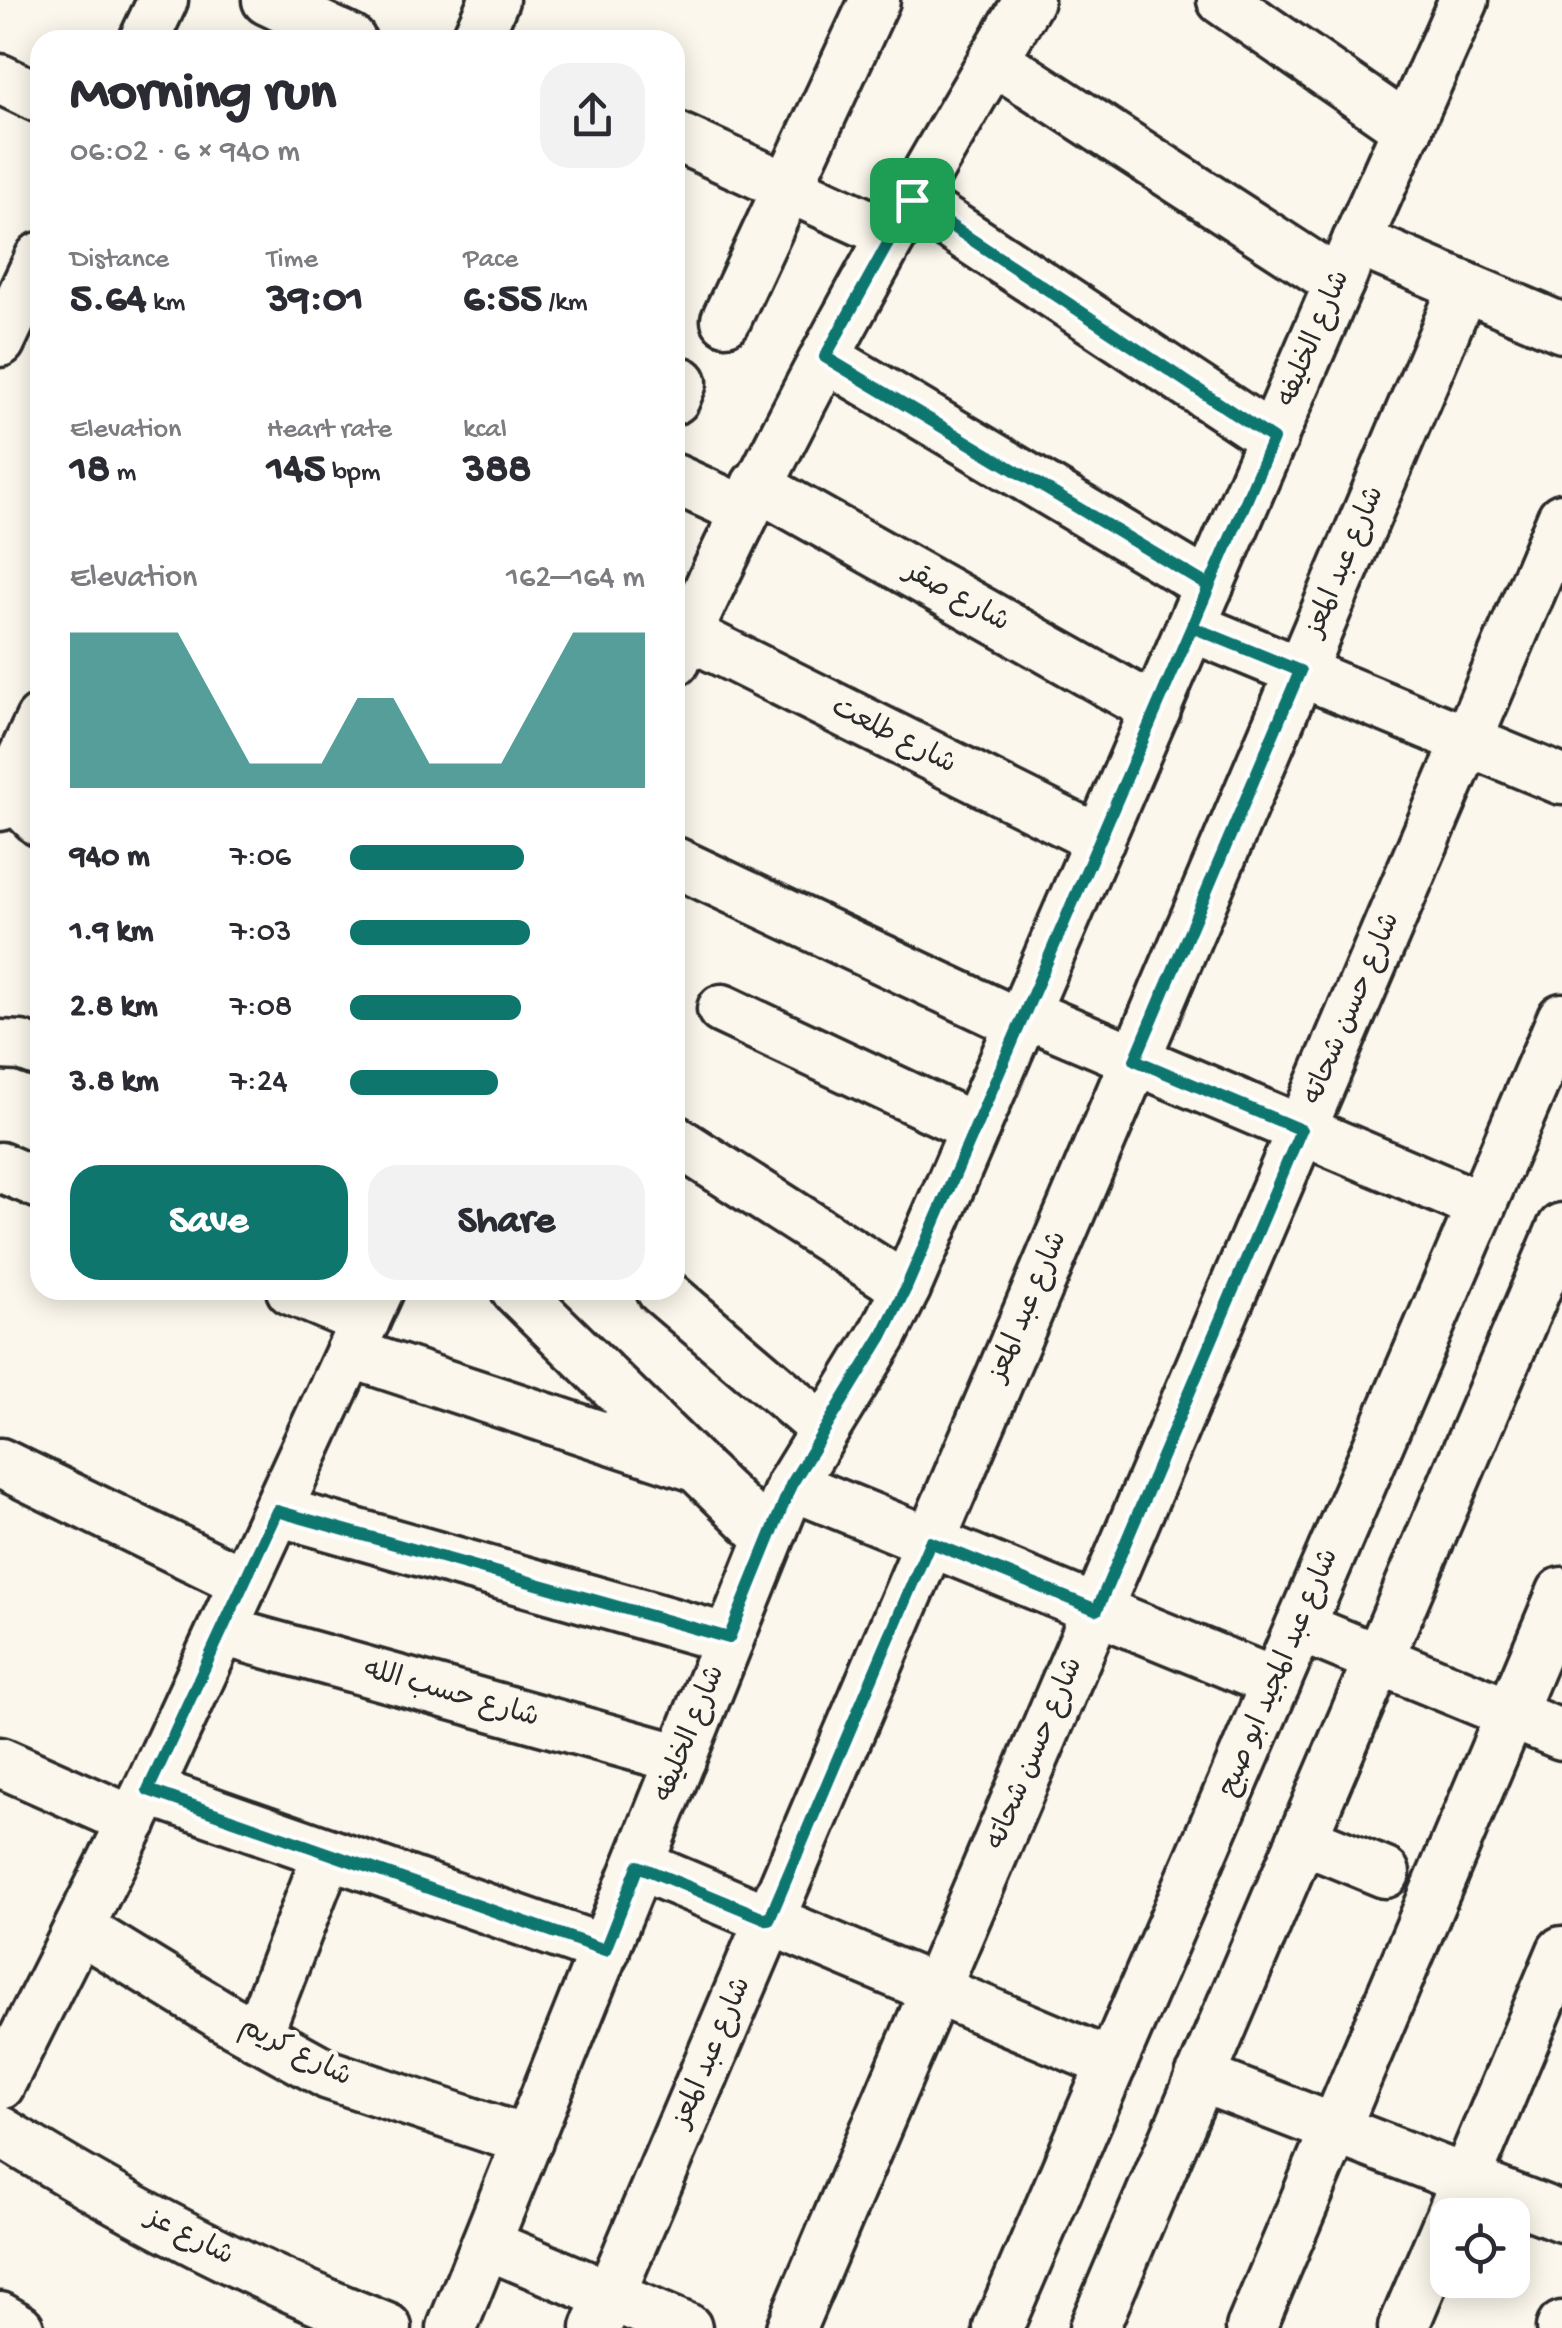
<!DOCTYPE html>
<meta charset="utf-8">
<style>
body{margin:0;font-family:"Gochi Hand","Playpen Sans Arabic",sans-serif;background:#f2f2f3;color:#2b2b33;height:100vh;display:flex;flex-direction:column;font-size:38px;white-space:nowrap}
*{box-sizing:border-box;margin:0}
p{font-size:32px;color:#7c7c81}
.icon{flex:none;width:55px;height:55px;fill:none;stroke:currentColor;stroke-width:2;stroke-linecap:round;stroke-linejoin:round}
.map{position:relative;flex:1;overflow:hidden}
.side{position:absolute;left:30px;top:30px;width:655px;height:1270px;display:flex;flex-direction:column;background:#fff;border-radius:30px;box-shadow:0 5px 25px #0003}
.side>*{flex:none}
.fabs{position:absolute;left:1430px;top:2198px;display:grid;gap:20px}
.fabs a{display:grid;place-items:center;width:100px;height:100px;border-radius:20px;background:#fff;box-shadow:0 5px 25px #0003;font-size:50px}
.pin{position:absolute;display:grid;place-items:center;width:85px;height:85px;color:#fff;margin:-42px;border-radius:20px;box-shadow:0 5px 15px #0006}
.round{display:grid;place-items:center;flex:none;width:105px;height:105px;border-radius:30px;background:#f2f2f3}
.head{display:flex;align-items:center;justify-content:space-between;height:170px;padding:0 40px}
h1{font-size:55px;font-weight:700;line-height:75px}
.metrics{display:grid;grid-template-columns:repeat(3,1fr);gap:15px;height:170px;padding:10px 40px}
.metrics div{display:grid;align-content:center}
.metrics b{font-size:42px;font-weight:700}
.metrics small{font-size:28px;font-weight:400}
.metrics p{font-size:28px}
.chart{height:280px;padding:20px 40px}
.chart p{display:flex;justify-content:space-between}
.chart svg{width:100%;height:180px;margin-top:10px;fill:#0f766e;opacity:.7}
.cta{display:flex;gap:20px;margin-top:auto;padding:20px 40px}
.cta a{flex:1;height:115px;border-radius:30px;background:#0f766e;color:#fff;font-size:40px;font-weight:700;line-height:115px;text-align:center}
.cta a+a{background:#f2f2f3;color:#2b2b33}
ul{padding:0 40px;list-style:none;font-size:32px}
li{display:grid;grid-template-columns:160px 120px 1fr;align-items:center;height:75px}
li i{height:25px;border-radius:12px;background:#0f766e}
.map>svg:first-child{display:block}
</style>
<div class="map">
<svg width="1562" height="2328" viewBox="0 0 1562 2328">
<rect width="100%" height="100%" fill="#fbf7ec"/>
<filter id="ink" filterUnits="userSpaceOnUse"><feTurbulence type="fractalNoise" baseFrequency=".01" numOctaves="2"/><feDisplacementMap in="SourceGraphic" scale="20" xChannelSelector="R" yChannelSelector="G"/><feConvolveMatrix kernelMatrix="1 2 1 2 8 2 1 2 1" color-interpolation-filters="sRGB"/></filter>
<g filter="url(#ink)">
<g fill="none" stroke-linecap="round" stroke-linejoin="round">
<g stroke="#2b2b2b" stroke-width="55">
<g id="minor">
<path d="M267,0L351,40"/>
<path d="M1222,0L1408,129"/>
<path d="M144,40L163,0"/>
<path d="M476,40L494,0"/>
<path d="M993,59L1339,283"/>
<path d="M0,79L40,98"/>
<path d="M675,136L892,235"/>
<path d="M912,200L1273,439"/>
<path d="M1357,241L1562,328"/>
<path d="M726,320L875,0"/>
<path d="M0,342L40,257"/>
<path d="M825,357L1209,586"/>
<path d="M675,399L682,382"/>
<path d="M675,479L745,511"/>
<path d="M756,485L1156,710"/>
<path d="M1192,627L1562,780"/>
<path d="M687,634L1100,840"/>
<path d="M675,661C778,433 900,214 1029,0"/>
<path d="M0,783L40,822"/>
<path d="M0,806L40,720"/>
<path d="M675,862L1020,1024"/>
<path d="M722,1009L975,1128"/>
<path d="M1025,1013L1481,1206"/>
<path d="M0,1045L21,1046L40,1053"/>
<path d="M675,1140L906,1288"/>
<path d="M0,1167L40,1184"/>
<path d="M291,1290L365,1321"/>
<path d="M516,1290L769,1538"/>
<path d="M661,1290L824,1429"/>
<path d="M350,1353L698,1468"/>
<path d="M0,1463L244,1582"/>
<path d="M791,1485L1276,1683"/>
<path d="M277,1511L729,1639"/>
<path d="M1300,1627L1562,1735"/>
<path d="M222,1631L681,1759"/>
<path d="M0,1762L133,1821"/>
<path d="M148,1790L605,1950"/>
<path d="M1302,1839L1385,1873"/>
<path d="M639,1865L1112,2064"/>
<path d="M79,1928L226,2018L329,2075L528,2141"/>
<path d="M257,2036L328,1853"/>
<path d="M1200,2077L1562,2217"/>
<path d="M0,2085L148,1790L379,1290"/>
<path d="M0,2131C124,2208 251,2275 387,2328"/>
<path d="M1451,2215L1562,1951"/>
<path d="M486,2244L687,2328"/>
<path d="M0,2317L19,2328"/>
<path d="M452,2328L791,1485L882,1336L906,1288L1357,241L1464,0"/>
<path d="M596,2328L1464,286"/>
<path d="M791,2328L1562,518"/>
<path d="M998,2328L1562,1018"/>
<path d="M1094,2328L1562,1228"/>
<path d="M1251,2328L1562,1592"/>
<path d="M1403,2328L1448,2222"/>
<path d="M1561,2328L1562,2326"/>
</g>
</g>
<use href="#minor" stroke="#fbf7ec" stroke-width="48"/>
</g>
</g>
<g fill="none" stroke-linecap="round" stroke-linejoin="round" filter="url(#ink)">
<g stroke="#fff" stroke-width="20">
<path id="route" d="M912,200L1273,439L906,1288L882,1336L791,1485L729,1638L277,1511L148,1790L605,1950L638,1866L769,1920L930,1542L1097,1610L1301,1130L1135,1060L1300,671L1192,627L1209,586L825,357L912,200"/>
</g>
<use href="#route" stroke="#0f766e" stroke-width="12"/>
</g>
<g text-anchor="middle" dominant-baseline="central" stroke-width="9" stroke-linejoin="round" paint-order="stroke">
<g font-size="28" fill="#2b2b2b" stroke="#fbf7ec">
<text transform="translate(1315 339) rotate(-67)">شارع الخليفه</text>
<text transform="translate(1346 562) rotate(-67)">شارع عبد المعز</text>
<text transform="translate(956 598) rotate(29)">شارع صقر</text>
<text transform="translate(893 737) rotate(27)">شارع طلعت</text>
<text transform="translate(1353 1009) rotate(-67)">شارع حسن شحاته</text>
<text transform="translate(1029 1307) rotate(-67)">شارع عبد المعز</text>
<text transform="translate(1280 1673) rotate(-67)">شارع عبد المجيد ابو صبح</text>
<text transform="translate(451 1695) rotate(16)">شارع حسب الله</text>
<text transform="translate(691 1734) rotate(-68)">شارع الخليفه</text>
<text transform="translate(1036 1754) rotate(-67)">شارع حسن شحاته</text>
<text transform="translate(295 2053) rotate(27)">شارع كريم</text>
<text transform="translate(713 2053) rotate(-67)">شارع عبد المعز</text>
<text transform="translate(189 2238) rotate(27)">شارع عز</text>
</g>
</g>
</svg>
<div class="fabs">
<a><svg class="icon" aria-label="locate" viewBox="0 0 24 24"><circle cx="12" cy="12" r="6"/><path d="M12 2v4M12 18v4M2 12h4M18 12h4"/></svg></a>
</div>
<div class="pin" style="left:912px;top:200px;background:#1e9e55"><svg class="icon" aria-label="arrive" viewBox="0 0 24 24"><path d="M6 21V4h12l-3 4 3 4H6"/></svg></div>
<section class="side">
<div class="head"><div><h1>Morning run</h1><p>06:02 · 6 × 940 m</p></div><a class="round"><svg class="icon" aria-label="share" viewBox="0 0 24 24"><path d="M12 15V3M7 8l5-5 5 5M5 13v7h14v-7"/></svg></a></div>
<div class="metrics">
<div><p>Distance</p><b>5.64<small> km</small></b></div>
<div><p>Time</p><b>39:01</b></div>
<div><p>Pace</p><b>6:55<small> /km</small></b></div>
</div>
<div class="metrics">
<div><p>Elevation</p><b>18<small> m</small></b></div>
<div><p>Heart rate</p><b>145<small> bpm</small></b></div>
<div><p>kcal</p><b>388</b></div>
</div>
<div class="chart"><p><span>Elevation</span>162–164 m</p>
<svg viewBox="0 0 160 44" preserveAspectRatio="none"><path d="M0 44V6L10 6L20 6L30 6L40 22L50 38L60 38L70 38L80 22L90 22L100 38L110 38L120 38L130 22L140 6L150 6L160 6V44z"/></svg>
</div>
<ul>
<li><b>940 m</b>7:06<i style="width:59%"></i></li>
<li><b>1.9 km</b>7:03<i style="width:61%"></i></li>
<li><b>2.8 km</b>7:08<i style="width:58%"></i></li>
<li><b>3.8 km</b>7:24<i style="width:50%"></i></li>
</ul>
<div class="cta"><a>Save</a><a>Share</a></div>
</section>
</div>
